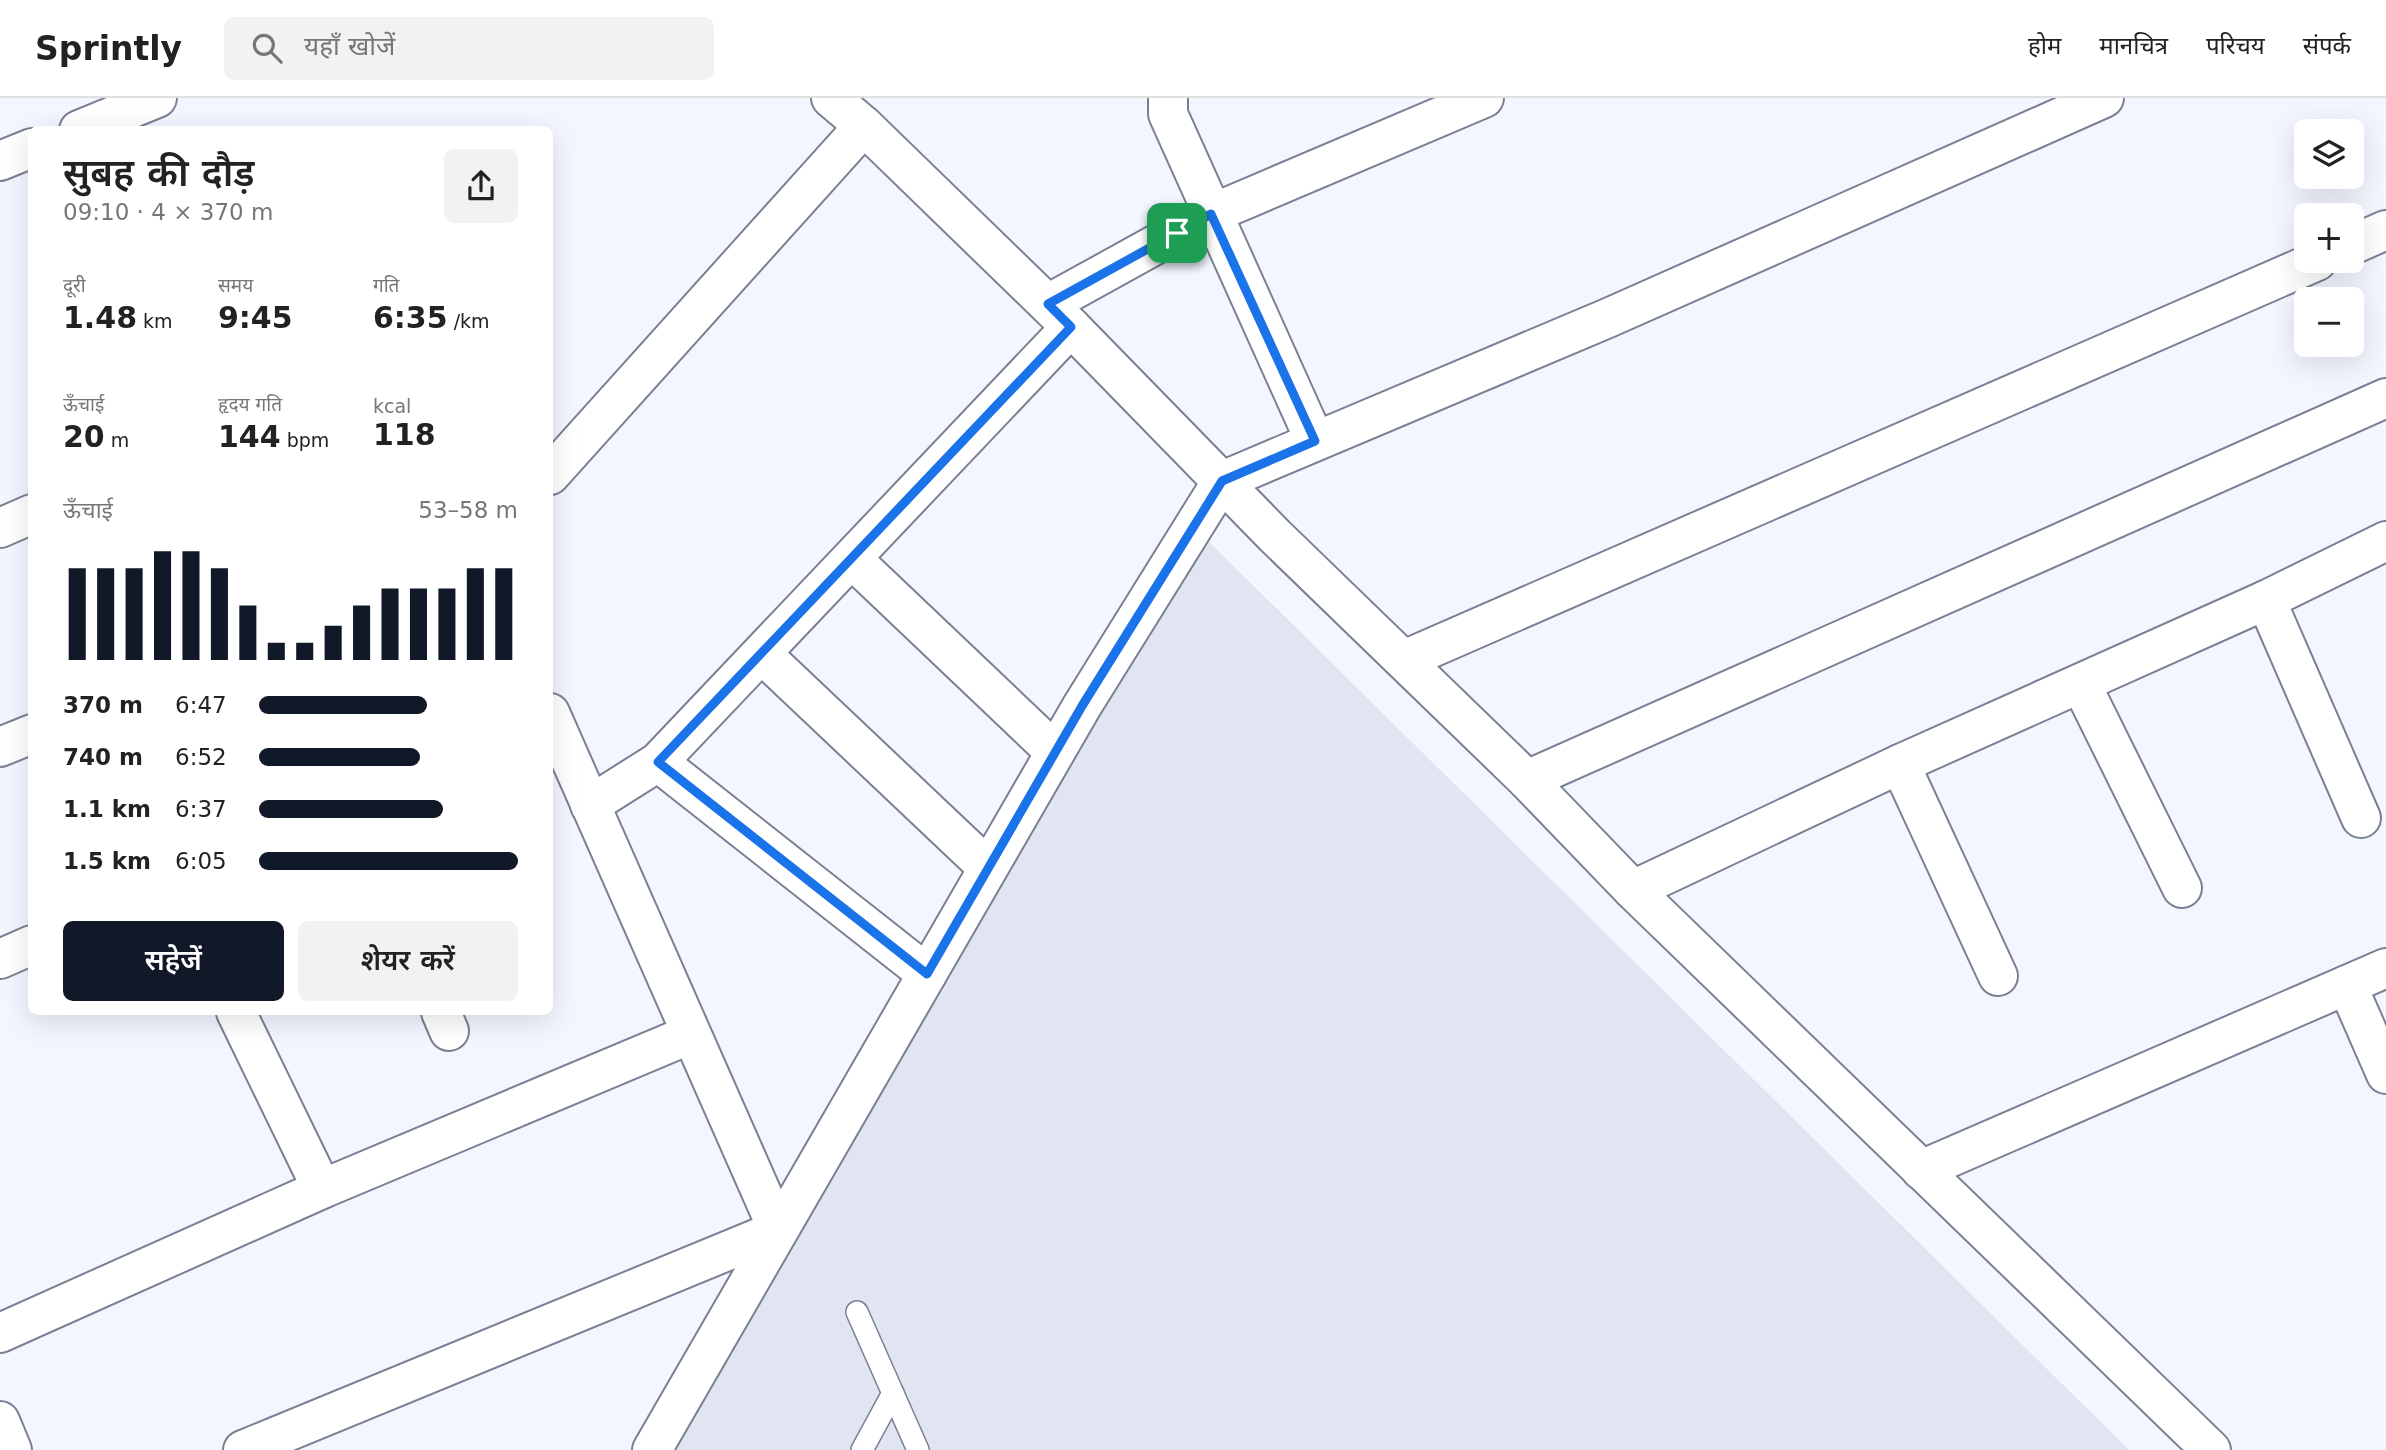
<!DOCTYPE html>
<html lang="hi">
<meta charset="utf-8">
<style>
body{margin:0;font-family:"DejaVu Sans","Noto Sans Devanagari",sans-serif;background:#f2f2f2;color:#222;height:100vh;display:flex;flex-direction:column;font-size:26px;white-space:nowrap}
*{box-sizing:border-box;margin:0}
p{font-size:23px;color:#767676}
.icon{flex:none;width:38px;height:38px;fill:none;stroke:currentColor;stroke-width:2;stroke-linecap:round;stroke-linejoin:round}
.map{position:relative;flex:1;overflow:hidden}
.side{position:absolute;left:28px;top:28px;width:525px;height:889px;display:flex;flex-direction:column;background:#fff;border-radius:10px;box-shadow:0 7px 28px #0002}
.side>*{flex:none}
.controls{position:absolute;left:2294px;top:21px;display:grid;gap:14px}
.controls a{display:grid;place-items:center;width:70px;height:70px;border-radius:10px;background:#fff;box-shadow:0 7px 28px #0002;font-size:35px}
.pin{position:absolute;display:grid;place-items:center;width:60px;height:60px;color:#fff;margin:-30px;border-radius:14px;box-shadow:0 4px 10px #0006}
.round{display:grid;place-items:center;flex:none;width:74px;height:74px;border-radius:10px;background:#f2f2f2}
.head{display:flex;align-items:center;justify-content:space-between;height:119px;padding:0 35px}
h1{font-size:38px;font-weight:600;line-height:52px}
.metrics{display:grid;grid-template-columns:repeat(3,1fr);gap:10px;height:119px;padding:7px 35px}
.metrics div{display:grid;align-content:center}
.metrics b{font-size:30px;font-weight:600}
.metrics small{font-size:19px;font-weight:400}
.metrics p{font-size:19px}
.chart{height:196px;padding:14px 35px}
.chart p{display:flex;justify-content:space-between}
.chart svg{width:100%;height:126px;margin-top:7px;stroke:#111827;stroke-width:6}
.cta{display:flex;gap:14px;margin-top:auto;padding:14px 35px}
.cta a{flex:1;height:80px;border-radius:10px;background:#111827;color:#fff;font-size:28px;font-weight:600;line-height:80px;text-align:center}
.cta a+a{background:#f2f2f2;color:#222}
ul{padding:0 35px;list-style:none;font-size:23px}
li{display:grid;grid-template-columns:112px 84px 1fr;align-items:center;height:52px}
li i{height:18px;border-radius:9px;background:#111827}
header{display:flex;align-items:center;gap:42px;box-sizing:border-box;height:98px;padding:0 35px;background:#fff;border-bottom:2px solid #e0e0e0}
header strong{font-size:33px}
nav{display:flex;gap:38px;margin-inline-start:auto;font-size:24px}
.search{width:490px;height:63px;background:#f2f2f2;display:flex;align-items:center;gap:18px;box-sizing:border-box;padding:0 24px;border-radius:10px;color:#767676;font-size:26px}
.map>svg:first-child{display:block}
</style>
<header>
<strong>Sprintly</strong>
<div class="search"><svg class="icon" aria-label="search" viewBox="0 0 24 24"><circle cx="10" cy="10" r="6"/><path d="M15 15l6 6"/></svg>यहाँ खोजें</div>
<nav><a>होम</a><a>मानचित्र</a><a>परिचय</a><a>संपर्क</a></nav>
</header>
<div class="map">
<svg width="2386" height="1352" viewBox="0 0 2386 1352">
<rect width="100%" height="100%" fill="#f3f6ff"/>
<path fill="#e1e5f1" d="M1200,435L2129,1352H670Z"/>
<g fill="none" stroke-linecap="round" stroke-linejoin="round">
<g stroke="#7a8094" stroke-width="24">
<g id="lane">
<path d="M857,1214L918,1352"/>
<path d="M862,1352L893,1295"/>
</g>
</g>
<g stroke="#7a8094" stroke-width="42">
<g id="street">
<path d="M1168,0V16L1315,343"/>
<path d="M79,32L157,0"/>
<path d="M0,63L32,50"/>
<path d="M2352,147L2386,132"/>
<path d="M1048,206L1211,116L1484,0"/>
<path d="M550,377L864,28"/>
<path d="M0,430L32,416"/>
<path d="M852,461L1055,654"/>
<path d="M2266,502L2361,720"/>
<path d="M762,556L988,770"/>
<path d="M1404,562L2317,163"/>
<path d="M2081,586L2182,790"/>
<path d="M0,649L32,636"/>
<path d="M658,664L927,876"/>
<path d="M1900,666L1998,878"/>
<path d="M1527,682L2386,300"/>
<path d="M590,707L658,664L1071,229"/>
<path d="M1633,792L1900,666L2266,502L2386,443"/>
<path d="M0,861L32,847"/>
<path d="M2347,887L2386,976"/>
<path d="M236,914L322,1091"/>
<path d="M441,914L449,933"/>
<path d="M1921,1072L2386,870"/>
<path d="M0,1235L322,1091L691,936"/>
<path d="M0,1323L12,1352"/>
<path d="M243,1352L778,1132L550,615"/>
<path d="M652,1352L1082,608L1222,383L1608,220L2104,0"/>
</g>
</g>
<g stroke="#7a8094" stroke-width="42">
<path id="secondary" d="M831,0L864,28L1071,229L1275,438L1527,682L1633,792L2211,1352"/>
</g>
<use href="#lane" stroke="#fff" stroke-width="21"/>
<use href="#street" stroke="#fff" stroke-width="38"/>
<use href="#secondary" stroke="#fff" stroke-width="38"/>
</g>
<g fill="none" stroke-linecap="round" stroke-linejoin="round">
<g stroke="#fff" stroke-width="14">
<path id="route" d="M1211,116L1315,343L1222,383L1082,608L927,876L658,664L1071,229L1048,206Z"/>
</g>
<use href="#route" stroke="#1a73e8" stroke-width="9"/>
</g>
</svg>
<div class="controls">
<a><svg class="icon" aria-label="layers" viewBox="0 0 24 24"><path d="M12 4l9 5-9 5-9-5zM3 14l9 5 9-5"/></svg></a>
<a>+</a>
<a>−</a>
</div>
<div class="pin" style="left:1177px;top:135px;background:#1e9e55"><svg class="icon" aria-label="arrive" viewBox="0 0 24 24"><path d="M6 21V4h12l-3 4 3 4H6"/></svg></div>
<section class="side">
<div class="head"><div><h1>सुबह की दौड़</h1><p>09:10 · 4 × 370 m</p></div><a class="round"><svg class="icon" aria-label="share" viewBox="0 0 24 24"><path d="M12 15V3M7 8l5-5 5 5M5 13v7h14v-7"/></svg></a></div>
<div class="metrics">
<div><p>दूरी</p><b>1.48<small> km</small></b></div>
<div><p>समय</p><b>9:45</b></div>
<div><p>गति</p><b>6:35<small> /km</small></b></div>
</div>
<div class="metrics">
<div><p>ऊँचाई</p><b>20<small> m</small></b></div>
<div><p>हृदय गति</p><b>144<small> bpm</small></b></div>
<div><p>kcal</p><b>118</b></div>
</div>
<div class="chart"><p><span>ऊँचाई</span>53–58 m</p>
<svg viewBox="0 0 160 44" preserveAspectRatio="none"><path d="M5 44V12M15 44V12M25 44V12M35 44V6M45 44V6M55 44V12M65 44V25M75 44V38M85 44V38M95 44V32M105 44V25M115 44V19M125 44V19M135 44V19M145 44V12M155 44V12"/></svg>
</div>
<ul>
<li><b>370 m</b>6:47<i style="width:65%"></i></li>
<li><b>740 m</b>6:52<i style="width:62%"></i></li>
<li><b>1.1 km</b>6:37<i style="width:71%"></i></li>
<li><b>1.5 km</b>6:05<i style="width:100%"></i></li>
</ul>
<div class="cta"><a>सहेजें</a><a>शेयर करें</a></div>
</section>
</div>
